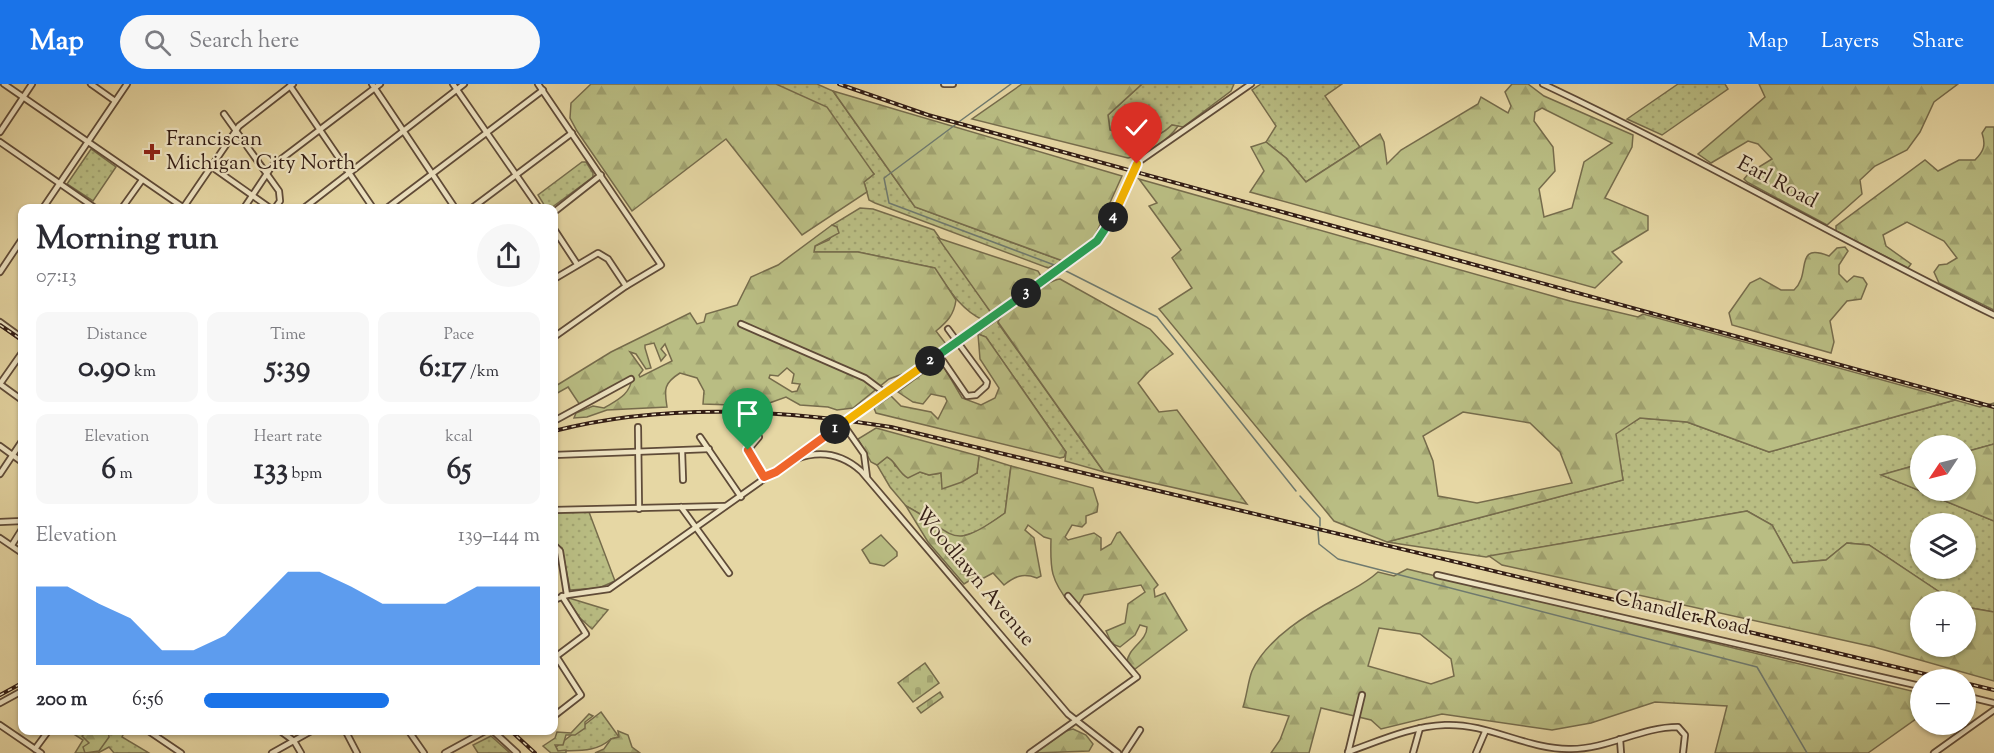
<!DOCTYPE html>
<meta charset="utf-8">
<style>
body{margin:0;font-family:"Sorts Mill Goudy",serif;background:#f7f7f7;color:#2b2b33;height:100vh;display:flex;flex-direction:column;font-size:22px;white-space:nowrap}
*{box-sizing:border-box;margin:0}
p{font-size:20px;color:#7c7c81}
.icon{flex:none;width:33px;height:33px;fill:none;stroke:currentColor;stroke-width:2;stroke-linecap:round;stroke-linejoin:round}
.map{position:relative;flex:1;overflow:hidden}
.side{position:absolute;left:18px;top:120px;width:540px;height:531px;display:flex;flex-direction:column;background:#fff;border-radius:12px;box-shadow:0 2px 4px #0004}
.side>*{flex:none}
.needle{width:39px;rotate:235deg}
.tools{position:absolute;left:1910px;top:351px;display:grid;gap:12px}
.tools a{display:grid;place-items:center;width:66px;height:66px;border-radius:50%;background:#fff;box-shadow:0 2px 4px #0004;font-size:30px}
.pin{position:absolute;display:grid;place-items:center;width:51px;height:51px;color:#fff;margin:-62px -26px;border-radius:50% 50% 50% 0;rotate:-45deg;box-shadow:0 0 6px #0007}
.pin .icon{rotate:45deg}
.km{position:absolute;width:30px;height:30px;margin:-15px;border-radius:50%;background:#222;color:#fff;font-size:16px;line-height:30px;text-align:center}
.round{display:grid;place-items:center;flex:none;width:63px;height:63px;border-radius:32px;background:#f7f7f7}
.head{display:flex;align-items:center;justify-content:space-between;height:102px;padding:0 18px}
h1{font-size:33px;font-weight:700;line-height:45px}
.stats{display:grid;grid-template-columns:repeat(3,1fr);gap:9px;height:102px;padding:6px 18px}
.stats div{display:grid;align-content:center;border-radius:12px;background:#f7f7f7;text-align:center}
.stats b{font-size:30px;font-weight:700}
.stats small{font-size:16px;font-weight:400}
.stats p{font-size:16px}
.chart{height:168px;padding:12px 18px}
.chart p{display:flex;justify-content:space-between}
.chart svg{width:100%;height:108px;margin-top:6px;fill:#1a73e8;opacity:.7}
ul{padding:0 18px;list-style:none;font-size:20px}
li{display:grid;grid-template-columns:96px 72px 1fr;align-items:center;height:45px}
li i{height:15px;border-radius:8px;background:#1a73e8}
header{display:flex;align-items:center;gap:36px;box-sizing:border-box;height:84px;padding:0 30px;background:#1a73e8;color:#fff}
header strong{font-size:28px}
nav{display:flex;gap:33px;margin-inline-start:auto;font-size:21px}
.search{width:420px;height:54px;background:#f7f7f7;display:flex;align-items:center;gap:15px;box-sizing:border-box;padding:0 21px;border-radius:33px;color:#7c7c81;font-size:22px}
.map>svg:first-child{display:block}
</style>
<header>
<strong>Map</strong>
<div class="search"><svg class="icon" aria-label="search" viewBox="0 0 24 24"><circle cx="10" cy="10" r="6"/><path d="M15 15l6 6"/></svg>Search here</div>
<nav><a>Map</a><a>Layers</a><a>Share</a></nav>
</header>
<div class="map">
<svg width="1994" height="669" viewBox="0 0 1994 669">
<defs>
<pattern id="grass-dots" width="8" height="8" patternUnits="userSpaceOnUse" patternTransform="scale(1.5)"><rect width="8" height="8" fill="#b9bd83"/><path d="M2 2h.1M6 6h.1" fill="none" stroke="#a0a270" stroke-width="1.8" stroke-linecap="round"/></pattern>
<pattern id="forest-firs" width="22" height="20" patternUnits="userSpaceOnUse" patternTransform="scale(1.5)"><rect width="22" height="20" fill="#b9bd83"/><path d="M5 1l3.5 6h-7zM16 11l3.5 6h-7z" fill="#a0a270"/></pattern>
<pattern id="cemetery-stones" width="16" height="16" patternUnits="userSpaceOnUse" patternTransform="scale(1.5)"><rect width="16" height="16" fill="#b9bd83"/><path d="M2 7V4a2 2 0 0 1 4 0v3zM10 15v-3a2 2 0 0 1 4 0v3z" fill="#a0a270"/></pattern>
</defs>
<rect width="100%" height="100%" fill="#e6d7a4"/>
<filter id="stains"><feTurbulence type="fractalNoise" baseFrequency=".00333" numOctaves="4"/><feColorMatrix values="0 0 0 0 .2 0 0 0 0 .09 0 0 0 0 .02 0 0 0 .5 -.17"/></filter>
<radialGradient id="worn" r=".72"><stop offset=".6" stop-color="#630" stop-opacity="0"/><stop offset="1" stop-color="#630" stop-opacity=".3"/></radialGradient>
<g fill="url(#grass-dots)" stroke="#766c4c" stroke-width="1.5" fill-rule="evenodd">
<path d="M776,0H817L833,7L915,123L1063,177L1048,184L875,119L869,116L864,98L874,90Z"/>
<path d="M1142,0H1234L1231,7L1183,43L1172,41C1150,62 1137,52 1110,46L1108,31Z"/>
<path d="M1261,0H1342L1325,12L1360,63L1306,98L1286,74L1266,58L1276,42L1252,6Z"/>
<path d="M1678,0H1725L1728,5L1662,51L1627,35Z"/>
<path d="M91,65L116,83L93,117L67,100Z"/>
<path d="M582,78H586L593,89V93L551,124H546L538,111Z"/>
<path d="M860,124L873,125L934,146L992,230L983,236C960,225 948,204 934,184L858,168H814L815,162L829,156L837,143L832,141Z"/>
<path d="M999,235L998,239L1104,388L1065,377L1066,368L986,253L978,250Z"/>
<path d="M1955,316L1980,323L1994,319V360L1965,368V362H1920V380L1882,391L1994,437V528L1965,523V518L1953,517L1869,461L1847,459L1826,476L1793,479L1772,441L1747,427L1486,473L1387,458L1623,396L1615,349L1640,334L1687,338L1769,368ZM1920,440H1965V484H1920Z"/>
<path d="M979,372L1011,382L1005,429L979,447L956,454L942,447L924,432L906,422L890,403L877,381L887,373L893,376L895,382L914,390L920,388L929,391L941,389L942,396L977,389Z"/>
<path d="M589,428L615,497L599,504L570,506L562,464L554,458V429Z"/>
<path d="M569,514L608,526L592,545L580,534L568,517Z"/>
<path d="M601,628L619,653L611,655C595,669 578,666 558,667L556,663Z"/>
<path d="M69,647H125L122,653L149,669H114L109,663L98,669H75L83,656Z"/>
<path d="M491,652L510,669H478L473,661Z"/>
</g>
<g fill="url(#forest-firs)" stroke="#766c4c" stroke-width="1.5" fill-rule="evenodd">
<path d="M591,0H776L827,23L874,90L864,98L867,108L802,151L726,55L632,127L577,47L570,34L571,19Z"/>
<path d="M1022,0H1142L1108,31L1110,46C1137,52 1150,62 1172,41L1178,42C1168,57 1145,71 1128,74L972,35Z"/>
<path d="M1512,0H1528L1544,12L1633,51L1632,63L1605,114L1648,132V146L1612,168L1622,178L1595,204L1250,108L1264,87L1251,63L1266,58L1286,74L1306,98L1380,50L1384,58L1387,80L1401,66L1478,20L1481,13L1508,29L1511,22L1505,8ZM1542,24L1612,59L1584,78L1572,124L1544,133L1539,105L1555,87L1553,63L1534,37L1535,28Z"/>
<path d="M1759,0H1958L1934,18L1920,48L1907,66L1875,82L1860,96L1862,110L1827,141L1747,98L1744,95L1749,89L1772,75L1758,60L1748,57L1711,79L1698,70L1765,13Z"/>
<path d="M833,7L1122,92L1094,154L1063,177L915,123Z"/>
<path d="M1986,43H1994V226L1939,199L1934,188L1939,181L1947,180L1957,174L1944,157L1907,138L1883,151L1886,162L1911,180L1908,184L1836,147V142L1925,76L1938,87L1959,76H1975C1984,67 1986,61 1982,49Z"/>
<path d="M1139,95L1570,217L1638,233L1643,230L1955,316L1769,368L1687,338L1640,334L1616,350L1623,396L1387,458L1334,437L1159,225L1192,204L1172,174L1181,166L1149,122L1157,119ZM1463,328L1530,339L1560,368L1572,399L1477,419L1438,412L1433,377L1423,352Z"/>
<path d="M832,141L837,143L839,149L815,162L814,168H858L935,184L956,216C954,231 947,238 936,247L946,260L908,288L889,295L853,324L837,326L828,323L800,321L786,313L761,322L703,320L704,307L697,294L680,289C664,299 664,305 667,323L607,326L587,333L574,334L576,329L593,322L604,324C617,316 630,311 632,294L580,321L568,303L554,311V303L611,268L690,229L697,240L704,238L706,230L737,221L751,193L778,181ZM654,259L661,277L666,271L661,265L665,260L672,277L640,293L639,291L643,286L630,268L636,270L646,285L651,284L645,264V261ZM787,284L794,290L792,299L800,300L797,307L792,308L769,294L770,291L778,292Z"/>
<path d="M938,154L1038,187L1041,192L992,230Z"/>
<path d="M1845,163L1848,167L1839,181V190L1847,198L1854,192L1863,194L1867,200L1861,215L1847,217L1830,237L1834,258L1831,269L1732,241L1729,229L1750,199L1760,194L1781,206H1794C1812,190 1793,158 1829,172L1837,164Z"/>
<path d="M1060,195L1150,245L1173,270L1149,287L1138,299L1159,328L1177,326L1247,420L1104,388L998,238C1003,227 1046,197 1060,195Z"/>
<path d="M978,250L986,253L1066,368L1064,373L1060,374L876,329L874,324L891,312L901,322L931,328L938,335L947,317L945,313L931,310L923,320L913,318L898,308L937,279L941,278L962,314L981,321L995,314L999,304L980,275Z"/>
<path d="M876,344L979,372L977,389L962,398L942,405L941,389L929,391L920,388L908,394C898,389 896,377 887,373L877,381L871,378L858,355Z"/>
<path d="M1994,360V437L1881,391L1920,380V406H1965V368Z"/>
<path d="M1011,382L1093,404L1098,420L1097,428L1086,432V439L1082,443L1072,441L1065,453L1068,456L1094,449L1101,454V466L1111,460L1117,449L1120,448L1158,501L1154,505L1155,513L1165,509L1187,546L1135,585L1127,578C1128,564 1147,557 1147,543L1140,541L1135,551L1120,563L1112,560L1106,547L1125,539L1128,520L1145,508L1141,501L1084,511L1079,520H1070C1051,496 1050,486 1051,455L1044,453L1028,441L1025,446L1034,454L1041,492L1037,494C1023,489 1015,492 1004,501L993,489L982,495L975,493L964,500L928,458L906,422C957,449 948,470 1005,429Z"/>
<path d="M1747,427L1772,441L1793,479L1826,476L1847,459L1869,461L1953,517L1920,518V562H1965V523L1994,528V597L1874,563L1502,481L1489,472Z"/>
<path d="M1407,485L1920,609V632L1868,669H1715L1727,622L1655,618L1591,639L1552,646L1442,630L1381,645L1371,636L1321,624L1309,669H1271L1280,656L1289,632L1243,623C1247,611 1248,597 1252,587C1267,554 1309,529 1339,513C1354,504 1365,500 1378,488L1394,492ZM1379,544L1420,550L1451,575L1454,592L1431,600L1368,582Z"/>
<path d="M589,630L593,632L585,638V644L575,651H566L563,661H555L558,667L566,666V669H551L543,662L555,654L557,648L571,649Z"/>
<path d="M1073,645L1086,651L1093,660L1089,667L1035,669L1066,647Z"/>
<path d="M78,647H108L109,653L99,667L85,669L83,663L89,659L82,652L87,648Z"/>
<path d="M618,647L628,651L632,663L640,669H595L604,665L611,655L619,653Z"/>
</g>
<g fill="url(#cemetery-stones)" stroke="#766c4c" stroke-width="1.5">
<path d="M925,579L939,599L913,618L898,599Z"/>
<path d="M940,608L943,613L921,629L917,624Z"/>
</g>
<path fill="#b9bd83" stroke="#766c4c" stroke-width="1.5" d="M881,451L897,468V472L884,482L870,479L862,466Z"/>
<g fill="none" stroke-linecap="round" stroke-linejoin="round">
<g stroke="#6f7a6f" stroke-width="1.5">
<path d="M960,37L1011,0"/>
<path d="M955,41L884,94L889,119L1057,182"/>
<path d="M1064,186L1157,233L1296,407"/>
<path d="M1300,412L1320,434V442"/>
<path d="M1318,447L1319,460L1338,475L1757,583L1807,669"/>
</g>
<g stroke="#5f4b38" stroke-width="8">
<g id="minor">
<path d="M4,0L184,124"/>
<path d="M91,0L115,17"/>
<path d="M372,0L455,124"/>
<path d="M453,0L539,124"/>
<path d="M538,0L661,181L626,202L554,253"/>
<path d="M944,0H953"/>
<path d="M1543,0C1696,72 1842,157 1994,231"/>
<path d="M290,2L373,124"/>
<path d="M224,30L279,107L280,117L275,124"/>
<path d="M0,48L32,0"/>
<path d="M0,58L95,124"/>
<path d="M212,83L270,124"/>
<path d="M43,124L127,0"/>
<path d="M122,124L142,96"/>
<path d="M183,124L239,42L293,0"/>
<path d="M244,124L272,82L380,0"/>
<path d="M304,124L464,0"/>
<path d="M387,124L543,6"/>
<path d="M472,124L572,49"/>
<path d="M554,128L601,91"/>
<path d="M554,145L577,180"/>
<path d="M0,188L22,155"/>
<path d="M554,195L598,169L608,175L626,202"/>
<path d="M0,238L22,254"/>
<path d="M741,240L865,294L885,309"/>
<path d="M939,271L967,312L976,311L986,302L987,298L948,245"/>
<path d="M0,300L21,270"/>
<path d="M0,300L22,316"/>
<path d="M554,337L631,295"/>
<path d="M843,340L864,370L867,393"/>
<path d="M638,343L639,425"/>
<path d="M757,349L759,353L748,366L764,393L768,392"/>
<path d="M700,353L741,413"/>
<path d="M0,362L22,378"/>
<path d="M682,367L683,396"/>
<path d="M554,371L709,365"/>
<path d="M796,375C820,366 842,370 861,387L1068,630L1118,669"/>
<path d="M0,390L22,357"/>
<path d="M681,423L729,489"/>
<path d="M554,426L725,422"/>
<path d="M0,438L22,437"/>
<path d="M0,454L22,469"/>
<path d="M12,461L22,445"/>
<path d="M554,461L560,467L567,511"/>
<path d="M1437,491L1920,602"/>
<path d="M554,516L567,511L609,505L1088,165L1103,150L1112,135L1137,79L1251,0"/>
<path d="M554,574L586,550L562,512"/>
<path d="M1965,612L1994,619"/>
<path d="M0,619L22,607"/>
<path d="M554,632L581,611L556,572"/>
<path d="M0,641L41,669"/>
<path d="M147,646L181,669"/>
<path d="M279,646L294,657L301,669"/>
<path d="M345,646L357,669"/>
<path d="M408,646L424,669"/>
<path d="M492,646L517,669"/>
<path d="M1620,655L1621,669"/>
<path d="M35,665L49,646"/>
<path d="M1348,668C1379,657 1412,642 1445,641C1488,639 1528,666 1571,665C1608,665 1641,643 1678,643L1685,651L1683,669"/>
<path d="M272,669L313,646"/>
<path d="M445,669L487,646"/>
<path d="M1030,669L1137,593L1068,512"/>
<path d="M1125,669L1140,646"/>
<path d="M1348,669L1362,611"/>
<path d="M1413,669L1420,644"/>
<path d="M1476,669L1485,648"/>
<path d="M1934,669L1994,626"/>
</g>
</g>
<use href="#minor" stroke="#efe5c4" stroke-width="4.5"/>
<g stroke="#321c14" stroke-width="4">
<g id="rail">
<path d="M839,0L928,31L1994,323"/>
<path d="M0,241L22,256"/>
<path d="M554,347C664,319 779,325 891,343L1950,596"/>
<path d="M1965,599L1994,606"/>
<path d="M0,611L22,599"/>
<path d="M510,646L535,669"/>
</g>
</g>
<use href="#rail" stroke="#efe5c4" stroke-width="1.5" stroke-dasharray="4.5" stroke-linecap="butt"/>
</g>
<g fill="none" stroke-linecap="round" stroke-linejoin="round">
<g stroke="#fff" stroke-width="12">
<path id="split-1" d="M748,366L764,393L776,388L835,345"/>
</g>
<g stroke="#fff" stroke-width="12">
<path id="split-2" d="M835,345L930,277"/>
</g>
<g stroke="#fff" stroke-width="12">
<path id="split-3" d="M930,277L1026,209"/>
</g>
<g stroke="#fff" stroke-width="12">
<path id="split-4" d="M1026,209L1097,157L1113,133"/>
</g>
<g stroke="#fff" stroke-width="12">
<path id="split-5" d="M1113,133L1137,80"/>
</g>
<use href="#split-1" stroke="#f0652b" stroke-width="8"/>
<use href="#split-2" stroke="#f5b400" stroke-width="8"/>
<use href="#split-3" stroke="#22a559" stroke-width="8"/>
<use href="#split-4" stroke="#22a559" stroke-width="8"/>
<use href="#split-5" stroke="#f5b400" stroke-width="8"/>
</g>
<path fill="#8f2418" stroke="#efe5c4" stroke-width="2" d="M149 59h6v6h6v6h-6v6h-6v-6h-6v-6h6z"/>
<g text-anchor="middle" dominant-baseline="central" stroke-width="4.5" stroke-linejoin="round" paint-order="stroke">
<g font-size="21" fill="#321c14" stroke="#efe5c4" text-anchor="start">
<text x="166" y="56">Franciscan<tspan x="166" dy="24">Michigan City North</tspan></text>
</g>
<g font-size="21" fill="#321c14" stroke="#efe5c4">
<text transform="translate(1777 99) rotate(28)">Earl Road</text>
<text transform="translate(974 493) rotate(50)">Woodlawn Avenue</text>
<text transform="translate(1682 530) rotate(13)">Chandler Road</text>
</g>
</g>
<rect width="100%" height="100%" filter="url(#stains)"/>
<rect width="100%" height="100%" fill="url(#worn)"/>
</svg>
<div class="tools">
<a><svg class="needle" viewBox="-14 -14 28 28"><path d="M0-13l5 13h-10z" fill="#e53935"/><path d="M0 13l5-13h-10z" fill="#7c7c81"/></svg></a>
<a><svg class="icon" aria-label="layers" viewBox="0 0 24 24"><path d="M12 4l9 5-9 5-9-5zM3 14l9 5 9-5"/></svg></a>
<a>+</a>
<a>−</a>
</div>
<div class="pin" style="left:748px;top:366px;background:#1e9e55"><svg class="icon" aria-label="arrive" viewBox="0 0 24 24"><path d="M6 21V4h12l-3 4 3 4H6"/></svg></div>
<div class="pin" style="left:1137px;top:80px;background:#d93025"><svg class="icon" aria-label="check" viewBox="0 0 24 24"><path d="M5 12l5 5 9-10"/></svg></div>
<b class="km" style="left:835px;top:345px">1</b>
<b class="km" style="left:930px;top:277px">2</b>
<b class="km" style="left:1026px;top:209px">3</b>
<b class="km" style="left:1113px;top:133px">4</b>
<section class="side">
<div class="head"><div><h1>Morning run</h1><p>07:13</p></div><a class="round"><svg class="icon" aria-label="share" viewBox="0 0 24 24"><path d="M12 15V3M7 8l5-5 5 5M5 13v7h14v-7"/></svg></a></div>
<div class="stats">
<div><p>Distance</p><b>0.90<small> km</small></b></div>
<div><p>Time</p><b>5:39</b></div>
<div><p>Pace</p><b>6:17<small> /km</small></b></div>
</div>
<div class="stats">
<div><p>Elevation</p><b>6<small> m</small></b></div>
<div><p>Heart rate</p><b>133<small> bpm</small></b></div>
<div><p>kcal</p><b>65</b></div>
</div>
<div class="chart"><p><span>Elevation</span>139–144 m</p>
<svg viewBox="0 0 160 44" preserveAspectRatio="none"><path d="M0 44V12L10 12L20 19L30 25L40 38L50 38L60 32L70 19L80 6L90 6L100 12L110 19L120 19L130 19L140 12L150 12L160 12V44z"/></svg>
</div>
<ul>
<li><b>200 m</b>6:56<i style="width:55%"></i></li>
</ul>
</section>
</div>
